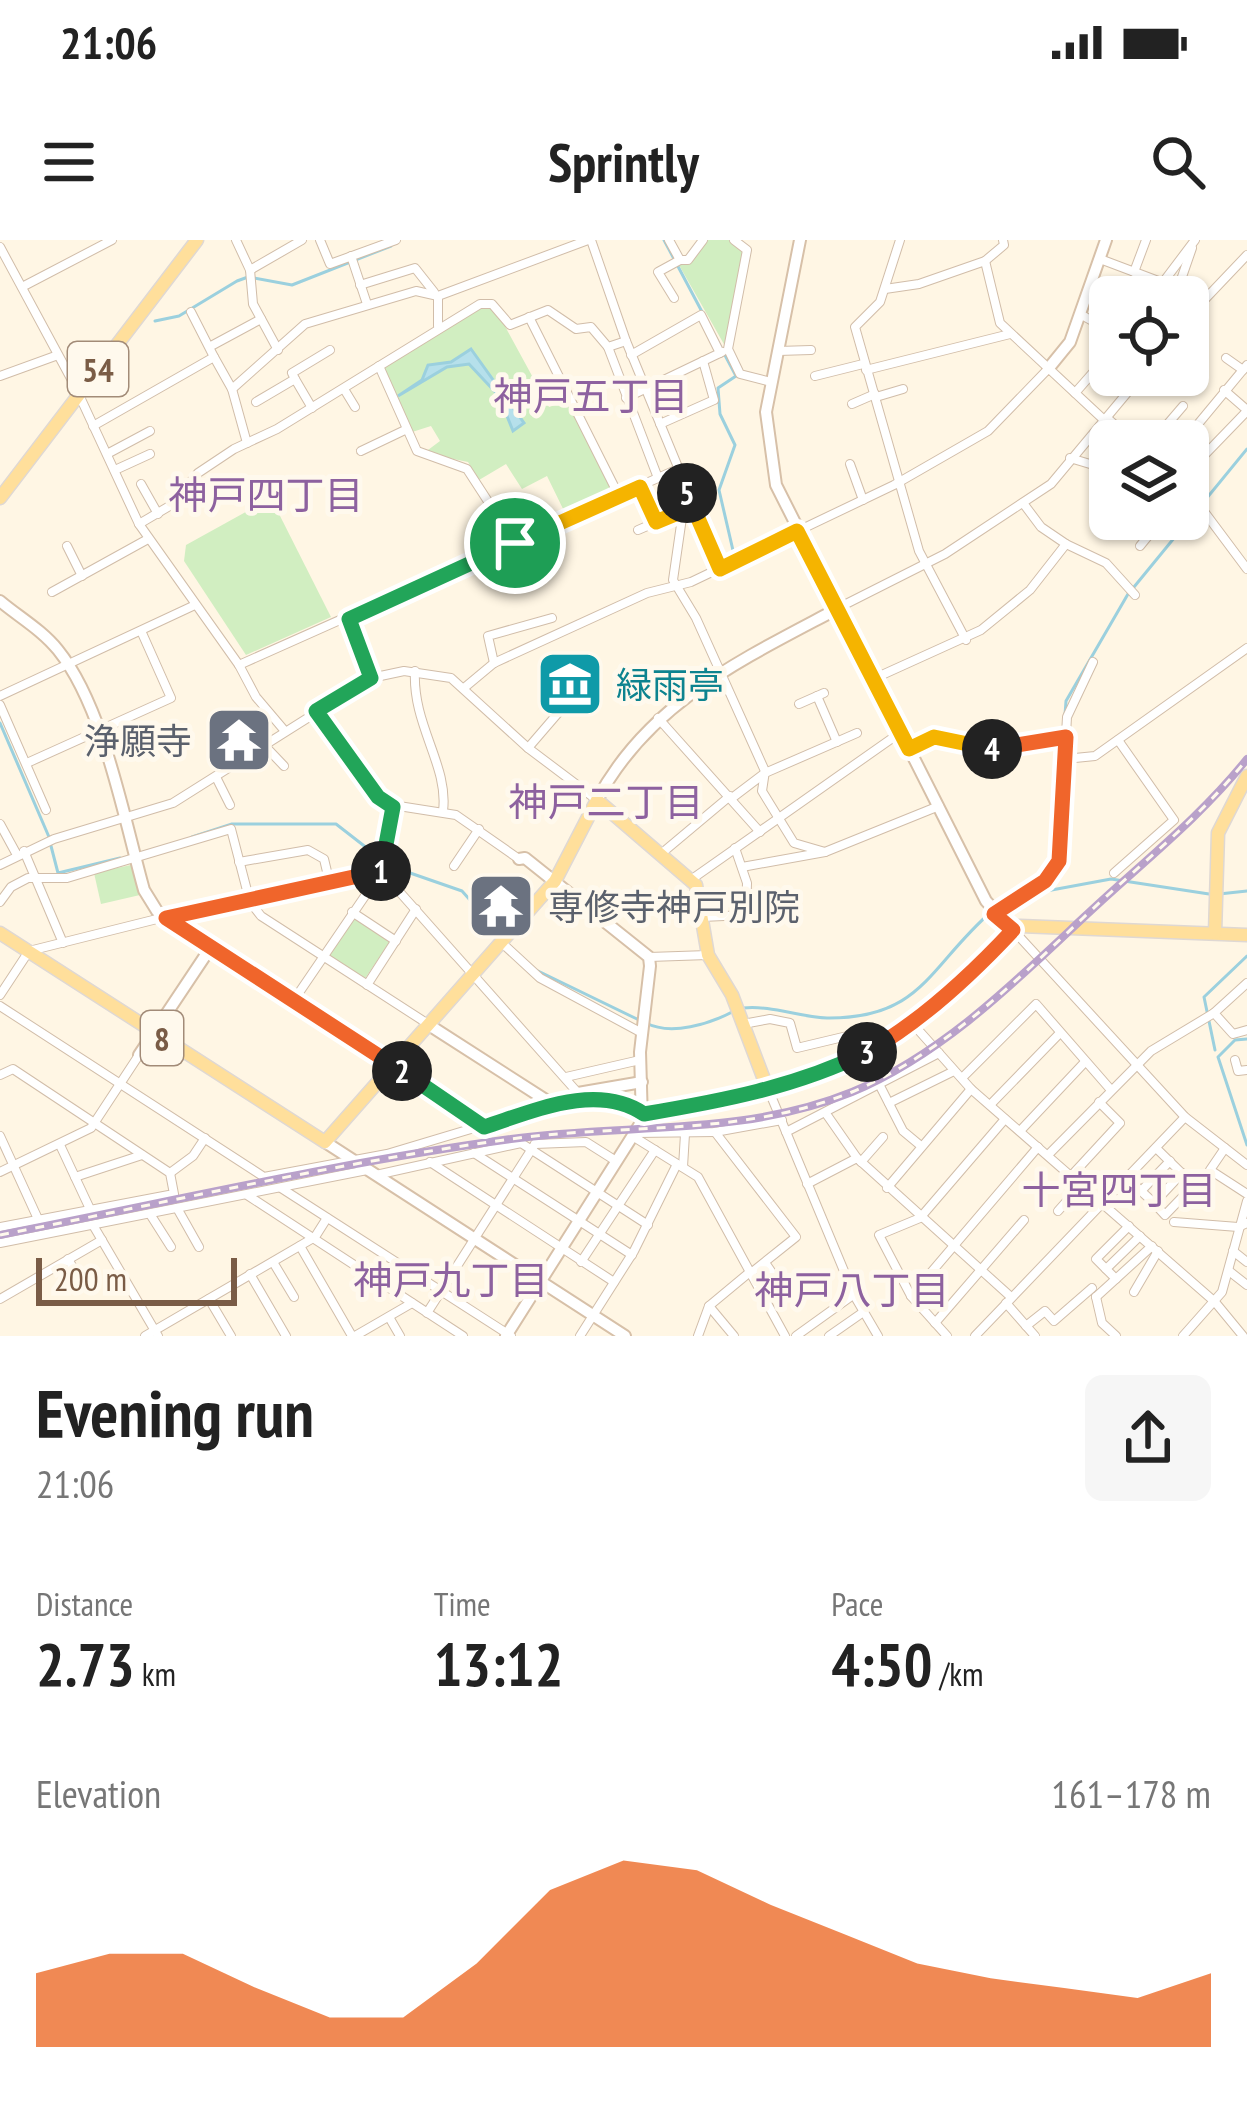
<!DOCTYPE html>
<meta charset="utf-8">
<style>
body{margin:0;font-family:"PT Sans Narrow","Noto Sans JP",sans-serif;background:#f6f6f6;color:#222;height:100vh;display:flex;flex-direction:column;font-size:45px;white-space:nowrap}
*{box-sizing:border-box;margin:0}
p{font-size:39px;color:#767676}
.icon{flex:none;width:66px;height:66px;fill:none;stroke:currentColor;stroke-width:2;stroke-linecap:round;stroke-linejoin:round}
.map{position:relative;height:1096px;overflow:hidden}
.details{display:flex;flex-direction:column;background:#fff;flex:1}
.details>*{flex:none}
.controls{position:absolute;left:1089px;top:36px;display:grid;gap:24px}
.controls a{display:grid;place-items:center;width:120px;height:120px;border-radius:18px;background:#fff;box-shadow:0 3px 9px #0004;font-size:60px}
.scale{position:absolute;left:36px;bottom:30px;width:201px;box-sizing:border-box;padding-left:12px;border:6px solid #7a5c46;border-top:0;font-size:33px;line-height:42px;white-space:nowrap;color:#7a5c46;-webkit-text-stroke:9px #fff9ed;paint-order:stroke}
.pin{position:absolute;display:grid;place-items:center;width:102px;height:102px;color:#fff;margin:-51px;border:6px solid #fff;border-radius:50%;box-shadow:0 3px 12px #0007}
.km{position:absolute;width:60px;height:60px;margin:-30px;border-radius:50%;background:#222;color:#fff;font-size:33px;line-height:60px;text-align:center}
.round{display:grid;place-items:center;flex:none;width:126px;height:126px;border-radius:18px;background:#f6f6f6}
.headline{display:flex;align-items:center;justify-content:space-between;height:204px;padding:0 36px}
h1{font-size:66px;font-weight:800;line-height:90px}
.figures{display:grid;grid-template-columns:repeat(3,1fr);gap:18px;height:204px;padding:12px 36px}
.figures div{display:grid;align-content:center}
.figures b{font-size:60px;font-weight:800}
.figures small{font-size:33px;font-weight:400}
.figures p{font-size:33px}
.chart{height:336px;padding:24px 36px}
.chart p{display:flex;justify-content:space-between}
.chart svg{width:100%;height:216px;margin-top:12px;fill:#ea580c;opacity:.7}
.status{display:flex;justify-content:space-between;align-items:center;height:84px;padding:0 60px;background:#fff;direction:ltr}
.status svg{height:33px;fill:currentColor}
header{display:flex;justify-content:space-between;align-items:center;height:156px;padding:0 36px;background:#fff;font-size:54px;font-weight:800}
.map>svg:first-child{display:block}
</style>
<div class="status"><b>21:06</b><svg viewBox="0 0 49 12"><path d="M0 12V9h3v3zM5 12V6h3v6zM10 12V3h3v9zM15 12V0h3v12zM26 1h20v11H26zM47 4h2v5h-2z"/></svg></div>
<header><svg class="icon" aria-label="menu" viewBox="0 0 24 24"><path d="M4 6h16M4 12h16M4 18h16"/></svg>Sprintly<svg class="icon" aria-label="search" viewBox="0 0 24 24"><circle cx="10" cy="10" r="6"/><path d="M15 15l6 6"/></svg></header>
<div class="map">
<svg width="1247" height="1096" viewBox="0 0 1247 1096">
<rect width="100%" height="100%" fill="#fff6e4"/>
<g fill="#d1eec1">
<path d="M707,0H730L743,11L725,106L679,25L689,23Z"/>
<path d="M480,66H494L549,167L573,159L614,256L567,277L547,236L522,249L506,224L479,240L468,222L424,213L440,201L431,186L409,193L383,125Z"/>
<path d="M271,258L331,377L246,415L184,321L186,305Z"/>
<path d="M131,625L140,655L101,664L94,633Z"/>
<path d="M355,676L391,700L364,740L328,714Z"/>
</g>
<path fill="#b6e0eb" stroke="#9bd0de" stroke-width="3" d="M471,109L524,183L513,191L499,156L469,124L447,127L398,156L422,140L428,125L451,122Z"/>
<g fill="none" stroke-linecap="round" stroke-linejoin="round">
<g stroke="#9bd0de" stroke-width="3">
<path d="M664,0L736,136L718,148L720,174L735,205L719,250L735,319"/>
<path d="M155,81L179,76L237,41L248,37L292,45L391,6"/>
<path d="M1134,347L1247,209"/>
<path d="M0,483L49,597"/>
<path d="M1057,585L1066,461L1128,354"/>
<path d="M192,597L232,584H336L390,626L462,651L501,695"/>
<path d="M51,606L58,633L120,618"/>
<path d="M1030,654L1111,639L1209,654"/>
<path d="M1219,654L1247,651"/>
<path d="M998,666L1037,639L1056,612"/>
<path d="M538,731L637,779"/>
<path d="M743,768C771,765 799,777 827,778C922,779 929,726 991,672"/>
<path d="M646,783C671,796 710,784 734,771"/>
<path d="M1247,799L1235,800L1218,817L1247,905"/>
<path d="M1215,810L1204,757L1247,716"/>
</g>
<g stroke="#d1bda9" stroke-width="10">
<g id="street">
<path d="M236,0L250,30L253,64L278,110"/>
<path d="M320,0L330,24L396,0"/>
<path d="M591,0L626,101L720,329"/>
<path d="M669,0L680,20H688L703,0"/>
<path d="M734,0L747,10L728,109L740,134L771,142"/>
<path d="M900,0L880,62L855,87L919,311L966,400"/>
<path d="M0,7L74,144L139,284L239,425L678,229"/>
<path d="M351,16L367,64"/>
<path d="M1100,19L1161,42"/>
<path d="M985,21L1004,5L1003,0"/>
<path d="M250,30L302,0"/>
<path d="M1134,32L1146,0"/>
<path d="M360,45L415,28L434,52"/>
<path d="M22,47L112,0"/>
<path d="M885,49L919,44L985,21L1000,83L1103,179"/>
<path d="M438,56V86"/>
<path d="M1152,57L1195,0"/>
<path d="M1175,57L1192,8"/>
<path d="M674,58L658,32L680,20"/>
<path d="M191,72L214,117"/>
<path d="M1080,74L1110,91"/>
<path d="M529,77L619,256"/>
<path d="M1188,77L1247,15"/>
<path d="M211,106L261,79"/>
<path d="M608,107L658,238"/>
<path d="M778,111L811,110"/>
<path d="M631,115L701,75L720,113"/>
<path d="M1108,117L1110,120"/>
<path d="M1226,118L1243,130"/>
<path d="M379,126L417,211L467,229L515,303"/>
<path d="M866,130L1010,94"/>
<path d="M0,136L58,115"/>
<path d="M815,136L863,124"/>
<path d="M295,139L292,133L330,110"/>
<path d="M232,149L305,84L416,51L438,56L588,0"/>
<path d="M344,149L355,167"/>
<path d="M1224,150L1247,170"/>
<path d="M1075,153L1097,128"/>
<path d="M876,157L903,149"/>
<path d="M626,158L722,112"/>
<path d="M256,162L295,139L312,168"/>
<path d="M852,164L875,154"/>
<path d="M1107,178L1134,201"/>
<path d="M660,184L714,160L703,121"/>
<path d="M93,186L214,117L232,149L247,203"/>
<path d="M1153,201L1183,166"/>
<path d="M1184,201L1247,125"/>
<path d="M1188,206L1201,220"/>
<path d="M361,211L405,190"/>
<path d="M107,214L150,191"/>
<path d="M1070,218L1110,230"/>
<path d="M850,224L863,260"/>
<path d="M115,230L150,214"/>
<path d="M1188,232L1247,171"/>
<path d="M141,244L158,274"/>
<path d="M640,247L656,282"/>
<path d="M686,250L673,340L696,378L765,531L762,551L794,603L825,612"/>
<path d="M1188,250L1247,329"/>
<path d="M1097,255L1106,230"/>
<path d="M139,284L173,264L198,233L234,209L277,189L480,64H492L510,85L548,70L576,89L591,87L608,107L626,101"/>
<path d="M638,290L680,272"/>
<path d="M1066,304L1106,323L1135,355"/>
<path d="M67,306L82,336"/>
<path d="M1140,306L1162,279"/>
<path d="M52,352L148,299"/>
<path d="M838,368L945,314L1051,244L1142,135"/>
<path d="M348,379L371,438"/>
<path d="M494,423L488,396L552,378"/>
<path d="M239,425L256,457L284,490"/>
<path d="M415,431C412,485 449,526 443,571"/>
<path d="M873,439L981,390L1030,350L1066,304L1041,287L1023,263"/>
<path d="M464,448L494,423L647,353L691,342L894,245L988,191L1048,129"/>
<path d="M0,456L195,365"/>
<path d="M817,456L837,502"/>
<path d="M799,464L824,453"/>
<path d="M0,465L46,570"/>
<path d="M316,471L386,564L456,575L519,619"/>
<path d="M658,478L760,592"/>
<path d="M264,505L284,526"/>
<path d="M528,508L565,465"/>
<path d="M909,509L934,497L1000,511L1066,497"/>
<path d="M1065,519L1095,516L1247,408"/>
<path d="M27,523L171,458L142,393"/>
<path d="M217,539L230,565"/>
<path d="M732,558L765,533L857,493"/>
<path d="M0,584L17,615"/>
<path d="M24,611L63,703"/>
<path d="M662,613L730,556"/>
<path d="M239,622L308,610L324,619L329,640"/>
<path d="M0,625L54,599L173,563L371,438L404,431L451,438L528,508L597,560"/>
<path d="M454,626L479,589"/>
<path d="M742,627L825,612L939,566"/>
<path d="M381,631L578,853"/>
<path d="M1114,633L1174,580L1118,500"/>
<path d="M692,639L901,492"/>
<path d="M0,662L11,647L28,638H67L231,589L250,662L261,676L428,784"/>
<path d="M352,672L396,701"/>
<path d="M994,674L1045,641L1059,621L1067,477L1093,422"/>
<path d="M702,677L746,675L747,643L735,608"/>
<path d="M1014,691L1185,877L1247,925"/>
<path d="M502,703L540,738L642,793"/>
<path d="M649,717L708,715"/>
<path d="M1247,743L1214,773L1233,794L1247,790"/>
<path d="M367,745L416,669"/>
<path d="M0,755L29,711L249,656L381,631"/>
<path d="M294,760L384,628L393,567"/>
<path d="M0,766L264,937L387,914L551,865"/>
<path d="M743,784L770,779L790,783L797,808L864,792L869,809"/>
<path d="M913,784L971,849L1215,1062L1243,1096"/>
<path d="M1235,820L1238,831L1247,830"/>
<path d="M393,825L484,887"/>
<path d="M0,835L13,829L170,933L174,954L0,987"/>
<path d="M566,837L640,820"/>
<path d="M962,838L1036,764L1111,850"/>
<path d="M879,844L903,891L921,906"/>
<path d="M769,851L854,1055L878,1096"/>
<path d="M889,863L954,831"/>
<path d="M990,865L1060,793"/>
<path d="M827,875L857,918"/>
<path d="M1020,891L1084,823"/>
<path d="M715,892L796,997L751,1033"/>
<path d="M786,892L939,813"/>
<path d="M636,893L715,892L782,880"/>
<path d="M0,896L38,979"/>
<path d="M634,897L698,937L785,1096"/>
<path d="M535,904L586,902L616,921"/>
<path d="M60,905L90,969"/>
<path d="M1156,908L1198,949"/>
<path d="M1225,908L1210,930L1247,954"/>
<path d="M474,913L632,1015"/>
<path d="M1048,915L1151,811L1214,773"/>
<path d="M430,922L614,1042"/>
<path d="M861,922L883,897"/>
<path d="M683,927L685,894"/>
<path d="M0,932L91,888L139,815"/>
<path d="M170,933L193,916L205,898"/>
<path d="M376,935L521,903L648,985"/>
<path d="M1072,935L1120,883L1099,862"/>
<path d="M75,937L142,915"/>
<path d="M1127,938L1154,963L1182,933"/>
<path d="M807,944L857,918L1011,1057"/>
<path d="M281,948L511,1096"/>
<path d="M887,948L971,849"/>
<path d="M1141,951L1170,921"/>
<path d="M247,955L463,1096"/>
<path d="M1154,963L1165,975L1194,945"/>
<path d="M177,968L199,1007"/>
<path d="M1058,971L1082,944"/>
<path d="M150,974L171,1007"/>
<path d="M1174,982L1238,987L1247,983"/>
<path d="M93,985L158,1096"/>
<path d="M0,1003L367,930"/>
<path d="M300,1006L352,1096"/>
<path d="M1233,1011L1247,1022"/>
<path d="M68,1019L83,1045"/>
<path d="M273,1022L294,1057"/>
<path d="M581,1022L655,910"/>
<path d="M766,1024L788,1056L806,1050"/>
<path d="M1106,1029L1140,996"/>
<path d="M1229,1031L1247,1045"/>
<path d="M250,1034L286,1096"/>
<path d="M1116,1039L1096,1019L1129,986"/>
<path d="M1134,1052L1158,1011"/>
<path d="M911,1056L1038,907"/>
<path d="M1096,1057L1152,1006"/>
<path d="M1096,1057L1102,1083L1116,1096"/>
<path d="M0,1059L102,1000"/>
<path d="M209,1059L231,1096"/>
<path d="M1006,1063L1035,1096"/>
<path d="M709,1066L734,1096"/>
<path d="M427,1073L535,904"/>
<path d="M389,1077L400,1096"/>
<path d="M935,1083L1024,980"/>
<path d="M1026,1086L1045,1071L1054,1081L1092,1048"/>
<path d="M145,1096L315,997L327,978"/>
<path d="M355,1096L412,1063"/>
<path d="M580,1096L634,1011L677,924"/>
<path d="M698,1096L709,1066L750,1032"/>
<path d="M796,1096L853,1055"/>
<path d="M829,1096L862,1073"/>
<path d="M947,1096L911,1056L879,995L920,978L1005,879"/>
<path d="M975,1096L1185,877"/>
<path d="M1183,1096L1222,1052L1247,961"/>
</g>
</g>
<g stroke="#d7c0a8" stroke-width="14">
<g id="secondary">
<path d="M800,0L766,172L776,245L986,661L1013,690"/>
<path d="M1048,129L1070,102L1106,0"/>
<path d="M0,361C19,377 42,390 58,410C104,467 124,579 144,650L157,671L393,825"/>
<path d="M597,560C649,462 743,419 837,369"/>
<path d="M429,785L552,864L578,861"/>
<path d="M139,815L211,707"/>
<path d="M578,853V861L622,859L644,874L768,850"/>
<path d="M578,853L642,842"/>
<path d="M325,902L625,1096"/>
<path d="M506,1096L642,881L640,812L650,726L649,717L634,705L525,618L519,619"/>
</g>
</g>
<g stroke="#dfd8d3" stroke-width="15">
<g id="primary">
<path d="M0,258L197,0"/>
<path d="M0,693L325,902L555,641L597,560L696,645L708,715L732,755L768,850C833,832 894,803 943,758C969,735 992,705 1020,686L1247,695"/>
<path d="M1215,693L1218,593L1247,536"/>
</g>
</g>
<use href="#street" stroke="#fff" stroke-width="8"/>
<use href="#secondary" stroke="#fff" stroke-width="10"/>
<use href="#primary" stroke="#ffdf9b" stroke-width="12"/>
<g stroke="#b9a1ca" stroke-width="8">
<path id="rail" d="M0,995C170,962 340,922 511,899C627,883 741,897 852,852C941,815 1014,743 1083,678C1139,625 1199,579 1247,519"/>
</g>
<use href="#rail" stroke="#fff9ed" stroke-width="3" stroke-dasharray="9" stroke-linecap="butt"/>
<g stroke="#d1bda9" stroke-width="10" stroke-linecap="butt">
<path id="street-bridge" d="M937,753L947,764"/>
</g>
<use href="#street-bridge" stroke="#fff" stroke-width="8"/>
</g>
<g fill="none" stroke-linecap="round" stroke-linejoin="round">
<g stroke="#fff" stroke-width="24">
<path id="split-1" d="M381,631L393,567L378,557L316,471L371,438L349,379L515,303"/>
</g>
<g stroke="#fff" stroke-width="24">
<path id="split-2" d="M381,631L166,678L402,831"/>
</g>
<g stroke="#fff" stroke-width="24">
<path id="split-3" d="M402,831L484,887C534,871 597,842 644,874C721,861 796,847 867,812"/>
</g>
<g stroke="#fff" stroke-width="24">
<path id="split-4" d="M867,812C922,781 970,736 1013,690L994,674L1045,641L1059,621L1066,497L992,509"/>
</g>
<g stroke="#fff" stroke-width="24">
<path id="split-5" d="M687,253L720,329L797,291L909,509L934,497L992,509"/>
</g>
<g stroke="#fff" stroke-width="24">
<path id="split-6" d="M515,303L640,247L656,282L680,272L687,253"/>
</g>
<use href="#split-1" stroke="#22a559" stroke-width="15"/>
<use href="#split-2" stroke="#f0652b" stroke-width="15"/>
<use href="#split-3" stroke="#22a559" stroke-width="15"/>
<use href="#split-4" stroke="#f0652b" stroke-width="15"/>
<use href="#split-5" stroke="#f5b400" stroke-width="15"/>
<use href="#split-6" stroke="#f5b400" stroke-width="15"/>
</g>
<defs>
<g id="museum-square" transform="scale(3.45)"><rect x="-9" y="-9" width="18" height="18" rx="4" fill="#0f9aa8" stroke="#fff9ed"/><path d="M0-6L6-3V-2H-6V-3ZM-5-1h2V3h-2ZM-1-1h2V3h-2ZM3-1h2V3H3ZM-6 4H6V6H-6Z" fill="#fff"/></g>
<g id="temple-square" transform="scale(3.45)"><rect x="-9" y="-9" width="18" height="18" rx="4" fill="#6b7280" stroke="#fff9ed"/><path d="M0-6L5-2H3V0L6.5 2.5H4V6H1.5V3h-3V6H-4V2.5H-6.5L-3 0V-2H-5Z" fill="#fff"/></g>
</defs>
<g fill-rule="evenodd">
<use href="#museum-square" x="570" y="444"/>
<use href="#temple-square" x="239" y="500"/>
<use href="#temple-square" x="501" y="666"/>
</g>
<g text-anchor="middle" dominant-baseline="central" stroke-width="10" stroke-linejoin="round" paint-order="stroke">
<g fill="#fff9ed" stroke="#a28b78" stroke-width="3">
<rect x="68" y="102" width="60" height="54" rx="9"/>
<rect x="141" y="771" width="42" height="54" rx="9"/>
</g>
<g font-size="33" font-weight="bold" fill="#7a5c46">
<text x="98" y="129">54</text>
<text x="162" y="798">8</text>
</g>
<g font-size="36" fill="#0d838f" stroke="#fff9ed" text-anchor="start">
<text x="616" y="444">緑雨亭</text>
</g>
<g font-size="36" fill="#5b616d" stroke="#fff9ed" text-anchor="end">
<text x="192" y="500">浄願寺</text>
<text x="548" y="666" text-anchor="start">専修寺神戸別院</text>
</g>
<g font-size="39" fill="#8d619f" stroke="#fff9ed">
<text x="591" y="155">神戸五丁目</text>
<text x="266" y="254">神戸四丁目</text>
<text x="606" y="561">神戸二丁目</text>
<text x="1119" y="949">十宮四丁目</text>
<text x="451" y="1039">神戸九丁目</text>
<text x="852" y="1049">神戸八丁目</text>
</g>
</g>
</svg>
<div class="controls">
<a><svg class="icon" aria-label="locate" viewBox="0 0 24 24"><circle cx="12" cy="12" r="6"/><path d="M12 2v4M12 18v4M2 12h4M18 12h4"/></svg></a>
<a><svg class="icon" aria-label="layers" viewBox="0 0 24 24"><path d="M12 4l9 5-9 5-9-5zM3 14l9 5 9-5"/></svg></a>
</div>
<div class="scale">200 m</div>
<div class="pin" style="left:515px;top:303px;background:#1e9e55"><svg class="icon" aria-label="arrive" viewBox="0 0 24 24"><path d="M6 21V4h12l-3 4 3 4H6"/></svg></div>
<b class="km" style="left:381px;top:631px">1</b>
<b class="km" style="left:402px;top:831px">2</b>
<b class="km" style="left:867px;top:812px">3</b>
<b class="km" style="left:992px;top:509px">4</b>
<b class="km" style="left:687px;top:253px">5</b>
</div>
<section class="details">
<div class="headline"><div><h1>Evening run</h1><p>21:06</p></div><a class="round"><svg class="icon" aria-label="share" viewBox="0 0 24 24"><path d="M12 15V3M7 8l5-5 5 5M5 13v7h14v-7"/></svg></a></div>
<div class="figures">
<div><p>Distance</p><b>2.73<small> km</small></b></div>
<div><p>Time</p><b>13:12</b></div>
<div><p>Pace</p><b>4:50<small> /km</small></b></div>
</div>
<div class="chart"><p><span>Elevation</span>161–178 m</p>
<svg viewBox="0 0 160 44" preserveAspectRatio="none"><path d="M0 44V29L10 25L20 25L30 32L40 38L50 38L60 27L70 12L80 6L90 8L100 15L110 21L120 27L130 30L140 32L150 34L160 29V44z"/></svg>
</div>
</section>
